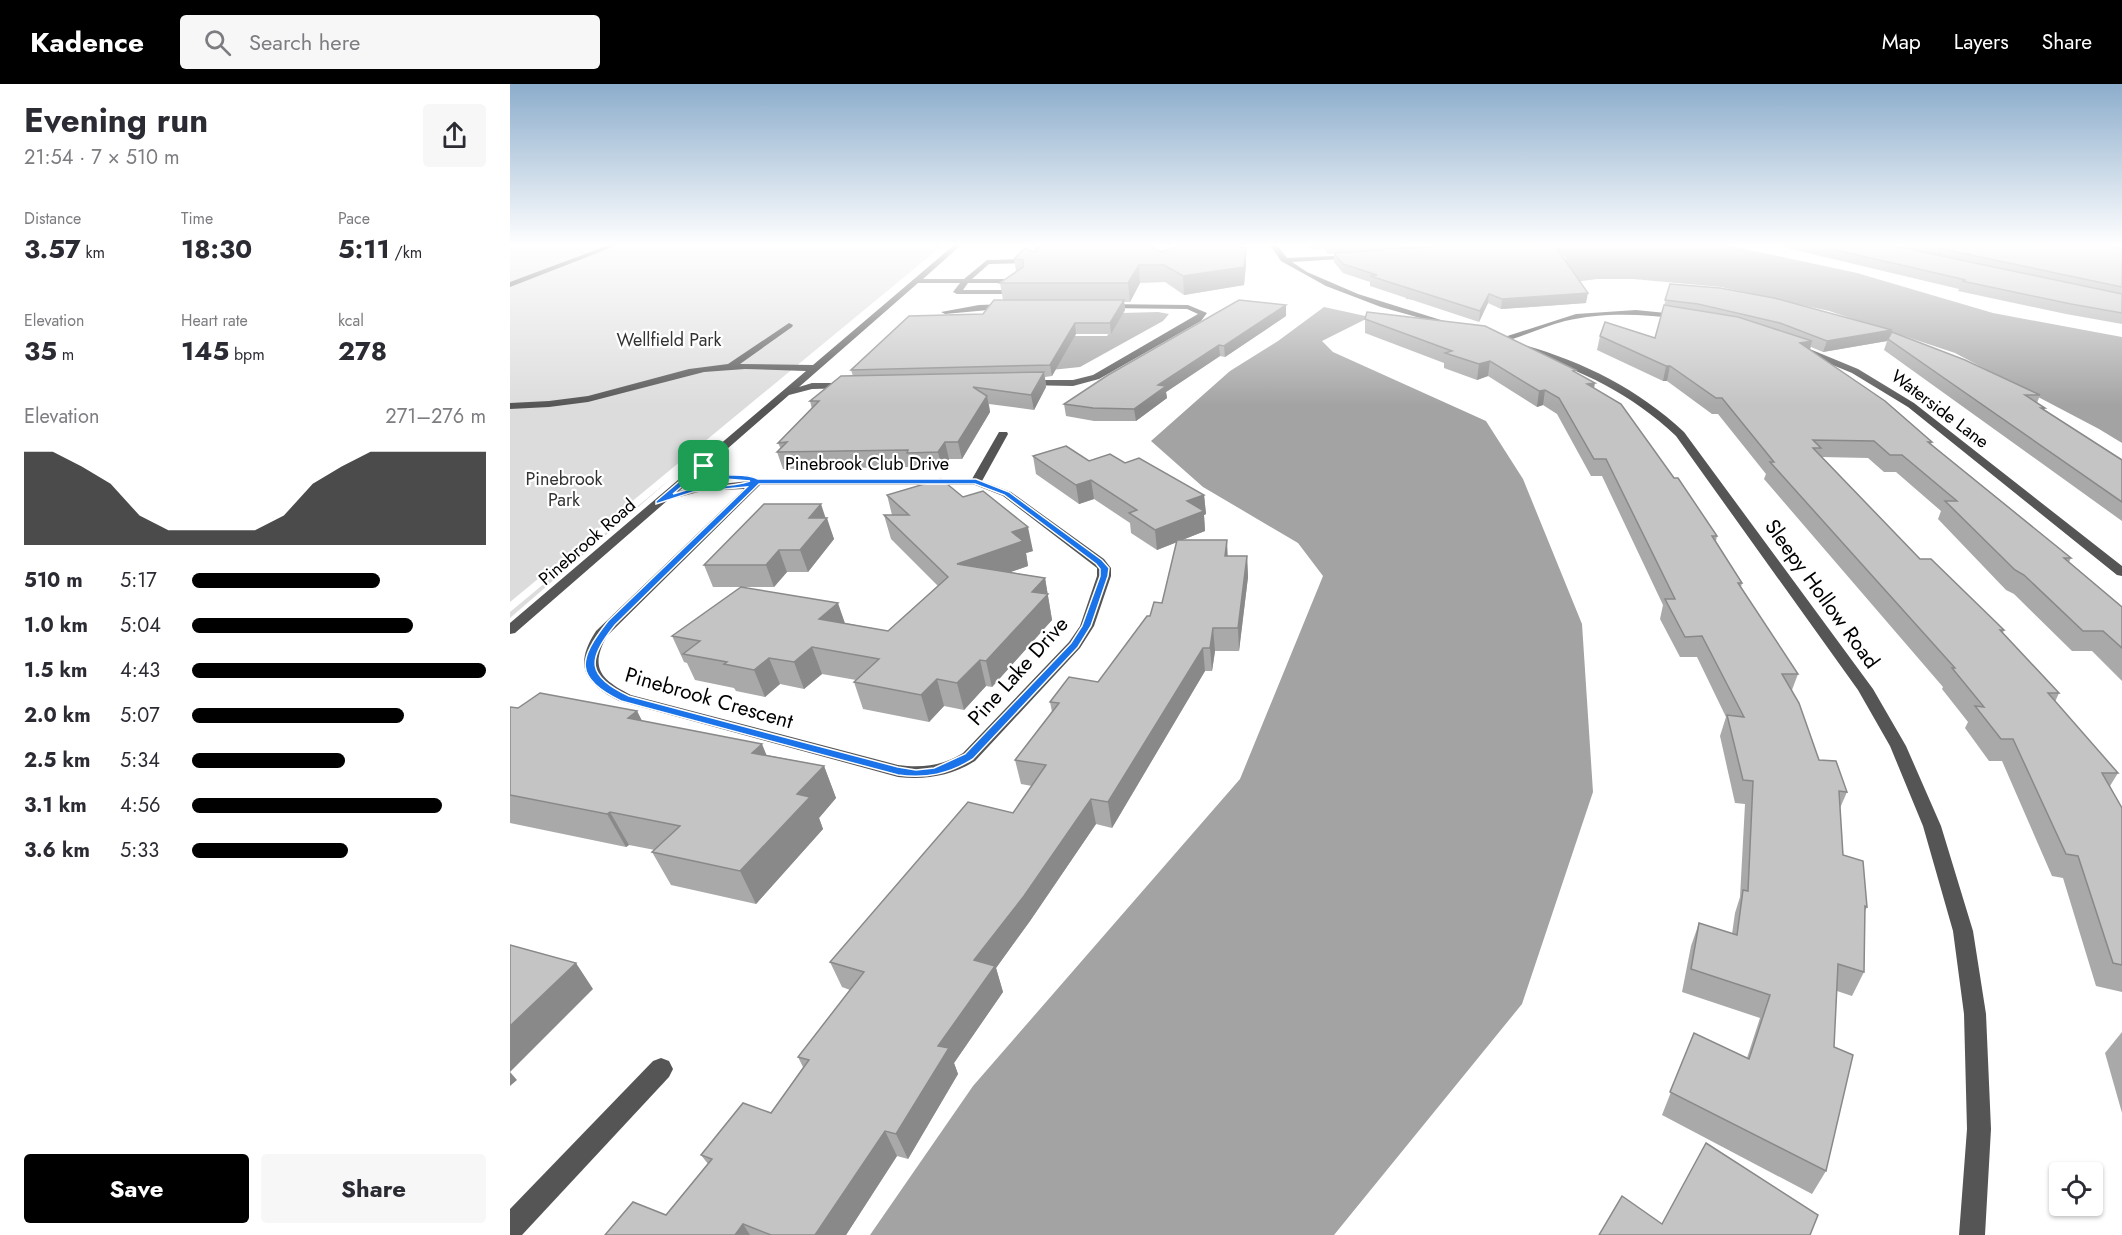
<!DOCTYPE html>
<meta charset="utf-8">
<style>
body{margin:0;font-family:Jost,sans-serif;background:#f7f7f7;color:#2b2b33;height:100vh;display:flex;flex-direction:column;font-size:22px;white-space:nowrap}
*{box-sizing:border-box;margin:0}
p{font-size:20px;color:#7c7c81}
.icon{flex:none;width:33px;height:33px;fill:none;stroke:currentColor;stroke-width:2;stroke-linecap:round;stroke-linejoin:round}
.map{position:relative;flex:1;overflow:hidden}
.side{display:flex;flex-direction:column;background:#fff;width:510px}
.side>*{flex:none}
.controls{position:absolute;left:1539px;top:1078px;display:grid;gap:12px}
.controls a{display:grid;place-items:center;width:54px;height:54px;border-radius:6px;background:#fff;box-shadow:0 2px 4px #0004;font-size:30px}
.pin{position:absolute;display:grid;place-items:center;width:51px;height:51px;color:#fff;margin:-26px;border-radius:12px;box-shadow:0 3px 9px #0006}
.round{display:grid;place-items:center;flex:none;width:63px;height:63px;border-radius:6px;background:#f7f7f7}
.head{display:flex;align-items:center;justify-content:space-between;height:102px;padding:0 24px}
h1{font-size:33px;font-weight:700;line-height:45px}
.figures{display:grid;grid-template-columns:repeat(3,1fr);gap:9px;height:102px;padding:6px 24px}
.figures div{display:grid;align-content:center}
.figures b{font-size:26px;font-weight:700}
.figures small{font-size:16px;font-weight:400}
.figures p{font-size:16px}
.chart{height:168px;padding:12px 24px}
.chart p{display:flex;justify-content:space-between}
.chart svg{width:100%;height:108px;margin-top:6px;fill:#000;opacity:.7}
.action{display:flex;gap:12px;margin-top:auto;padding:12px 24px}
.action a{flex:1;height:69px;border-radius:6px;background:#000;color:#fff;font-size:24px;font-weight:700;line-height:69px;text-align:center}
.action a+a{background:#f7f7f7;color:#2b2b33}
ul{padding:0 24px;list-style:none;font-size:20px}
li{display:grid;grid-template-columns:96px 72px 1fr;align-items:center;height:45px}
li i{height:15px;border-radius:8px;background:#000}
header{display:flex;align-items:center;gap:36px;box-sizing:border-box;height:84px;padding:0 30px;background:#000;color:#fff}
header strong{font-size:28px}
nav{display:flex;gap:33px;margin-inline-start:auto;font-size:21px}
.search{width:420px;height:54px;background:#f7f7f7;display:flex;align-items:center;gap:15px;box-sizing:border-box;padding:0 21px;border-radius:6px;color:#7c7c81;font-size:22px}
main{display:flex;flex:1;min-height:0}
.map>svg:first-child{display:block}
</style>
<header>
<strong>Kadence</strong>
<div class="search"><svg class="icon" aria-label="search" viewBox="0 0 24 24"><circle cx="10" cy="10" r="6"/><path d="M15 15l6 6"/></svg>Search here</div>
<nav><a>Map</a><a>Layers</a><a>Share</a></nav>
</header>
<main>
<section class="side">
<div class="head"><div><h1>Evening run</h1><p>21:54 · 7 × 510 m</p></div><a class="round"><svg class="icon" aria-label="share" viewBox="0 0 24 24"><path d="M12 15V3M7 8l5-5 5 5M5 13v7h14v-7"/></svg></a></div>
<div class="figures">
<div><p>Distance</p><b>3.57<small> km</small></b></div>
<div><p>Time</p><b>18:30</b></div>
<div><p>Pace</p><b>5:11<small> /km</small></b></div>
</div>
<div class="figures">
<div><p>Elevation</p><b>35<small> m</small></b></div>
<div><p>Heart rate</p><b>145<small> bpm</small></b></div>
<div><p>kcal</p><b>278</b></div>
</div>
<div class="chart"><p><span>Elevation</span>271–276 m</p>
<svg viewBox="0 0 160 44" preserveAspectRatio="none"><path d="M0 44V6L10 6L20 12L30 19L40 32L50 38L60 38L70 38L80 38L90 32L100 19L110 12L120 6L130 6L140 6L150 6L160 6V44z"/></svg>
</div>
<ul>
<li><b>510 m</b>5:17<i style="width:64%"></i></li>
<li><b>1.0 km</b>5:04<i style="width:75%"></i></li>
<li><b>1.5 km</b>4:43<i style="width:100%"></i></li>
<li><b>2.0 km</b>5:07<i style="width:72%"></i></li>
<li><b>2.5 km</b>5:34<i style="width:52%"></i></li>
<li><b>3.1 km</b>4:56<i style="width:85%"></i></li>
<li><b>3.6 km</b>5:33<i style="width:53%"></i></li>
</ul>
<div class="action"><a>Save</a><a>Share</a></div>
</section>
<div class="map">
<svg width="1612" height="1151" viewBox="0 0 1612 1151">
<rect width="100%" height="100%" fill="#fff"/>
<g fill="#dcdcdc">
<path d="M0,161H433L0,518Z"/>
<path d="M164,392L0,534V528Z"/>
</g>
<g fill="#a3a3a3">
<path d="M1043,161H1216L1347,189L1483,229L1612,253V359L1589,345L1445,269L1319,227L1211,203L1123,195H1087L921,217L896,215L894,208L1052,185L1056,174Z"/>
<path d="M814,223L860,233L812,257L823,268L976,337L1013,395L1072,540L1083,708L1012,920L824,1151H360L463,1002L730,695L813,492L788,459L693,403L641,357L720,287L768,257Z"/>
<path d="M648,228L659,230L653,237L570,283L541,286L445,252H597L612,229Z"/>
</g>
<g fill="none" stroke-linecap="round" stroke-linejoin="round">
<g fill="#555" fill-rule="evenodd">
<path d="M99,161H108L0,203V198Z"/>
<path d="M444,161H451L413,195H454L477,176L524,175L527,177L524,179L479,180L462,195H514V199L502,210H447L443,208L450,199H408L289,303L302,299H339L344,302L342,304L302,305L279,311L169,407C195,399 221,401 247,395H462L489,348H497L498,350L472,397L501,408L594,475L601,484V492L584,542L570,564L465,677C441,692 416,696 388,693L109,617C75,600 63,582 86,547L234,405L192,407L158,416L5,549L0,550V539L296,287L235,285L194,288L78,318L39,323L0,325V319L39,317L78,312L179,285L218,280L279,239L283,241L282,243L230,280L303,281ZM458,199H505L500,206H453ZM250,401H465L493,412L587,484V492L570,542L559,558L453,669C432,682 412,684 388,681L121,611C91,596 79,584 97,552Z"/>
<path d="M760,161H767L777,174L847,171L845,174L782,178L797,188L848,210L950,242L946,244L871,223L816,202L771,177Z"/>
<path d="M497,220L501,222L500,224L435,230L431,228L469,221Z"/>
<path d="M593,220L678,221L697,229L691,237L589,295L563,302L513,301L511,299L516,296H563L583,291L688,230L677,225L596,224L592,222Z"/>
<path d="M1126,226L1156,229L1175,233L1171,235C1133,230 1093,228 1055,237C1033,243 1011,253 989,259L985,256L1066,230Z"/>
<path d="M1014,261C1074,278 1128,305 1174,348L1363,605L1396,662L1431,742L1463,847L1476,930L1481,1045L1475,1151H1449L1457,1045L1454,930L1443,847L1413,742L1380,662L1348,606L1166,352C1121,309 1070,286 1011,266L1010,264Z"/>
<path d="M1284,261H1290L1348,285L1404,319L1612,482V492L1607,491L1398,323L1342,289L1284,265Z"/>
<path d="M151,974L159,977L163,985L159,993L12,1151H0V1125L143,977Z"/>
</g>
</g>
<g fill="#a9a9a9">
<path d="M524,161H638L651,168L736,181L734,201L674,211L655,198L630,199L620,218H614L615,226L601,250H566L542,292L535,293L536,303L524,326L479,320L480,328L452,375H439L432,385H401L400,383L273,385L267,368L271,365L268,359L302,325L300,317L343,292L341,286L473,230L493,216L490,199L506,187L504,175L524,168Z"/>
<path d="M799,161H1052L1048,166L1076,219L991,225L978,219L969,238L860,202V198L833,189L824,178V169L818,170L814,164L801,165Z"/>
<path d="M1264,161H1612V240L1556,230L1448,207L1449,205Z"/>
<path d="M1160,200L1382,246L1380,252L1530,311L1527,319L1535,324L1534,326L1612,376V437L1374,266L1377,257L1313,268L1301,263L1300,266L1422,358L1421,360L1561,474L1559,478L1612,523V597L1582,567H1562L1504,510L1496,506L1428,435L1431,427L1386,388H1374L1358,374L1312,373L1410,475L1494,546L1493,549L1549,609L1545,618L1608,689L1600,702L1612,724V908L1586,902L1553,794L1542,792L1492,677H1479L1455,644L1458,638L1432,605L1433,603L1254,395L1256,390L1208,330H1202L1157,297H1153L1087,266L1090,252L1145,254Z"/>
<path d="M776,232L715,273L710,272L656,308L657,314L626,337H584L556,332L554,320Z"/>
<path d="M855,235L1066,288L1084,305L1164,394L1207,452L1206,457L1232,499L1231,503L1288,590L1282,606L1309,676L1337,708L1330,724L1333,771L1357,823L1355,827L1354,888L1342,912L1327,907L1316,1087L1302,1110L1152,1031L1184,949L1237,974L1250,934L1172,908L1181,862L1189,839L1222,850L1225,829L1230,813L1235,720L1225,719L1210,652L1216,633L1187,573H1170L1150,535L1153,521L1092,392H1081L1047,330L1033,321L1027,323L978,292L967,296L934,284V279L855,249Z"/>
<path d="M523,372L579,377L615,379L694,411L696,430L694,431L695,447L672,456L718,472H737L738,493L729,567H705L702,587H695L602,744L586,740L520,837L486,884L493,908L444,979L448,990L398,1075L387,1072L336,1151H95L156,1131L198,1080L191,1071L261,1029L293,983L288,973L340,906L332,903L320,878L503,729L522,702L511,700L505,676L542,628L540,618L588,598L652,519L667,458L647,466L621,449L620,439L584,415L569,420L526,390Z"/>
<path d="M377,411L453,413L523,467L516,469L518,482L500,488L535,494L542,536L482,603L476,602L454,626L434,622L419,638L353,625L344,598L346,596L312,590L294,605L270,600L255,613L226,607L224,604L185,596L177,579L174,578L162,552L335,539L378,547L428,502L381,455L374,431H382Z"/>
<path d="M316,434L324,455L298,488H277L264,503H203L194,481Z"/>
<path d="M0,623L8,624L127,627L132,637L257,671L314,682L326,714L309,734L313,745L246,820L161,801L142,768L145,766L119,761L116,763L0,739Z"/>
<path d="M1612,948V1029L1595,969Z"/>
</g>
<g fill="#898989">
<path d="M1045,161H1052L1044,171Z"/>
<path d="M736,164V181L734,201L674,211L673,192Z"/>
<path d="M629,181L630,199L620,218L618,199Z"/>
<path d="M1078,209L1076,219L991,225L992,215Z"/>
<path d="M979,210L978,219L969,238L970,227Z"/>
<path d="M614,216L615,226L601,250L600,239Z"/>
<path d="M776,221V232L715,273L714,262Z"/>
<path d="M565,239L566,250L542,292L540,281Z"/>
<path d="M1382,246L1377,257L1313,268L1317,257Z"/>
<path d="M1302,257L1298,271L1290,259Z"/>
<path d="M709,261L710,272L656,308L657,314L626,337L624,325L648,301Z"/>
<path d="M980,277L978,292L967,296L969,280Z"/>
<path d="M1156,282H1160L1157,297H1153Z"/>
<path d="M534,288L536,303L524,326L521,311Z"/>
<path d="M1085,299L1082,315L1077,300Z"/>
<path d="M1035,306L1033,321L1027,323L1029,307Z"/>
<path d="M477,312L480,328L452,375L448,358Z"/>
<path d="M435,358L439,375L432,385L428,368Z"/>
<path d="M581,396L584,415L569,420L566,401Z"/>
<path d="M694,411L696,430L694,431L695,447L647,466L645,446L677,417Z"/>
<path d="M311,420L316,435L317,434L324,455L298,488L290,466L299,434Z"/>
<path d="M518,443L523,467L516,469L518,482L453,505L447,480L502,448Z"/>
<path d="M717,456L718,478L715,472Z"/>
<path d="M269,466L277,488L264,503L256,481Z"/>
<path d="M737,472L738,493L729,567L728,544Z"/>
<path d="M535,494L542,536L482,603L476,577L522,508Z"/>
<path d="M328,519L337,545L309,535Z"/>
<path d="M703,544L705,567L702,587L700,564Z"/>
<path d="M302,563L312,590L294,605L284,578Z"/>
<path d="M693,564L695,587L602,744L598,718Z"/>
<path d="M259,574L270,600L255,613L244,586Z"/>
<path d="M470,576L476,602L454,626L447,599Z"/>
<path d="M427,595L434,622L419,638L411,611Z"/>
<path d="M127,627L143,659L118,634Z"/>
<path d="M252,660L265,692L242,669Z"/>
<path d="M314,682L326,714L309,734L313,745L246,820L230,787L287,710Z"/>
<path d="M581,715L586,740L520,837L486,884L493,908L444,979L448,990L398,1075L386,1050L428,962L464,876Z"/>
<path d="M100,728L119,761L116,763L97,730Z"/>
<path d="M66,879L83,905L0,988L7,996L0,1002V942Z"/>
<path d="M375,1047L387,1072L336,1151H305Z"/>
<path d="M233,1140L240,1151H225Z"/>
</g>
<g fill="#c4c4c4" stroke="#898989" stroke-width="1.5">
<path d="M532,161H638L651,168L670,161H715L736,164L734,183L673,192L654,181H629L618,199H490L513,183V176L504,175L515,164L524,168Z"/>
<path d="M950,161H1045V162L1078,209L992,215L979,210L970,227L860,192L867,191L833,180L824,169Z"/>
<path d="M1304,161H1380L1612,210V229L1561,220L1452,197L1456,196Z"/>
<path d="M1414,161H1591L1612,165V203Z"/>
<path d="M1160,200L1210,204L1264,214L1382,246L1317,257L1270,239L1188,220L1155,216Z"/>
<path d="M484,216H614L600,239H565L540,281L341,286L399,232L473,230Z"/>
<path d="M729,216L776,221L714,262L709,261L648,301L656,302L624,325L583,324L554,320L598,291Z"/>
<path d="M1154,221L1228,233L1302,257L1290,259L1375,317L1422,358H1418L1561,474H1554L1612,523V564L1593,547H1573L1514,491L1505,486L1435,417H1447L1392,371H1380L1364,357L1303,356L1311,364H1303L1410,475H1421L1494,546H1490L1549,609H1538L1608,689H1592L1612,724V881L1603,879L1568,772L1556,770L1503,655H1491L1465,622L1474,623L1442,584H1445L1260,378H1264L1212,314H1206L1160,282H1156L1090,252L1095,238L1145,254Z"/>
<path d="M857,228L975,242L1066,286L1063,287L1085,299L1077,300L1111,320L1164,394H1168L1207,452H1202L1232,499H1228L1288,590H1272L1289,619L1309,676L1326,677L1337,708L1329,707L1333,771L1353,777L1357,823L1355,822L1354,888L1328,880L1324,963L1343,971L1316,1087L1160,1008L1184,949L1239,975L1260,911L1181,885L1189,839L1227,851L1233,806L1238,807L1243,697L1233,696L1217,631L1234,633L1192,552L1175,553L1155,515H1165L1096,375H1084L1049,314L1035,306L1029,307L980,277L969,280L935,269L942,267L855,235Z"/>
<path d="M1382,248L1455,276L1530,311H1515L1535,324H1531L1612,376V418L1378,255Z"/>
<path d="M534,288L521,311L463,303L477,312L448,358H435L428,368L397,369L398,366L267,368L277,358L268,359L309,317H300L331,292Z"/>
<path d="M556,362L579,377L600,370L615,379L629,374L694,411L677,417L694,427L645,446L619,429L627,426L581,396L566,401L523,372Z"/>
<path d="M431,395L453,413L473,407L518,443L502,448L513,457L447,480L535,494L522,508L538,510L476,577L470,576L447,599L427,595L411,611L344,598L369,575L302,563L284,578L259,574L244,586L214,580L217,578L173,570L190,557L162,552L231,503L328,519L309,535L378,547L438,493L374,431H399L377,411Z"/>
<path d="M254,420H311L299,434H317L290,466H269L256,481H194Z"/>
<path d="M667,456H717L715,472H737L728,544H703L700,564H693L598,718L581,715L514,812L464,876L485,882L428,962L439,964L386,1050L375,1047L305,1151H261L233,1140L225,1151H95L123,1118L156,1131L202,1075L191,1071L233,1019L261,1029L299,976L288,973L354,888L320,878L458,718L503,729L536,681L505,676L549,619L540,618L559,593L588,598L637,532H640L644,518L652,519Z"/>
<path d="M30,609L127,627L118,634L252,660L242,669L314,682L287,710L300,713L230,787L142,768L170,742L100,728L97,730L0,711V623L8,624Z"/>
<path d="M0,861L66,879L0,942Z"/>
<path d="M1196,1059L1308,1131L1300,1151H1089L1112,1112L1152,1140Z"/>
</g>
<linearGradient id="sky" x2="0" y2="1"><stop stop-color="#8cadcc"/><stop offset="0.5" stop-color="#fff"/><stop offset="1" stop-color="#fff" stop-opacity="0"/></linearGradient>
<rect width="1612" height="322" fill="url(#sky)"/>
<path fill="#1a73e8" stroke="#fff" stroke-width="1.5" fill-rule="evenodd" d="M193,377H198V386C213,395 233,387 248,395H466L499,408L592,476L599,484L598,492L581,542L568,563L463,675C439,690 416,695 388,691L111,617C63,594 68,575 98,537L237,403L183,408L146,420V417ZM191,386L192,389L203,394L240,397C214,406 191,399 163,410ZM249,400H465L494,411L586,480L590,485V492L572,542L561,559L455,670L424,684L406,686L388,683L119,612C76,592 77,576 105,541Z"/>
<g text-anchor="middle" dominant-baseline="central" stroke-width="4.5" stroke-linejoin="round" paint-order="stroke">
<g font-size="18" fill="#333" stroke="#fff">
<text x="159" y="256">Wellfield Park</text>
<text x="54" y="395">Pinebrook<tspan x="54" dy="21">Park</tspan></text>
</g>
<g font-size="18" fill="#000" stroke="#fff">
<text transform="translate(1430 325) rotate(37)">Waterside Lane</text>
<text x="357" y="380">Pinebrook Club Drive</text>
<text transform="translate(77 458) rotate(-41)">Pinebrook Road</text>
</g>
<g font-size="21" fill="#000" stroke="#fff">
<text transform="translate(1312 510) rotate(54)">Sleepy Hollow Road</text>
<text transform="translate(508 587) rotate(-48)">Pine Lake Drive</text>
<text transform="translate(199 614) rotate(16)">Pinebrook Crescent</text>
</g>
</g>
</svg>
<div class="controls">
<a><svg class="icon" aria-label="locate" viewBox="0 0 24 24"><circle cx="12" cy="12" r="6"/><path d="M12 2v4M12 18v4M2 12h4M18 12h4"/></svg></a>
</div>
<div class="pin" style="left:194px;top:382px;background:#1e9e55"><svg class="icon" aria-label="arrive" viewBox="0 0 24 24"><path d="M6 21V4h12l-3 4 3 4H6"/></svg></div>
</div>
</main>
